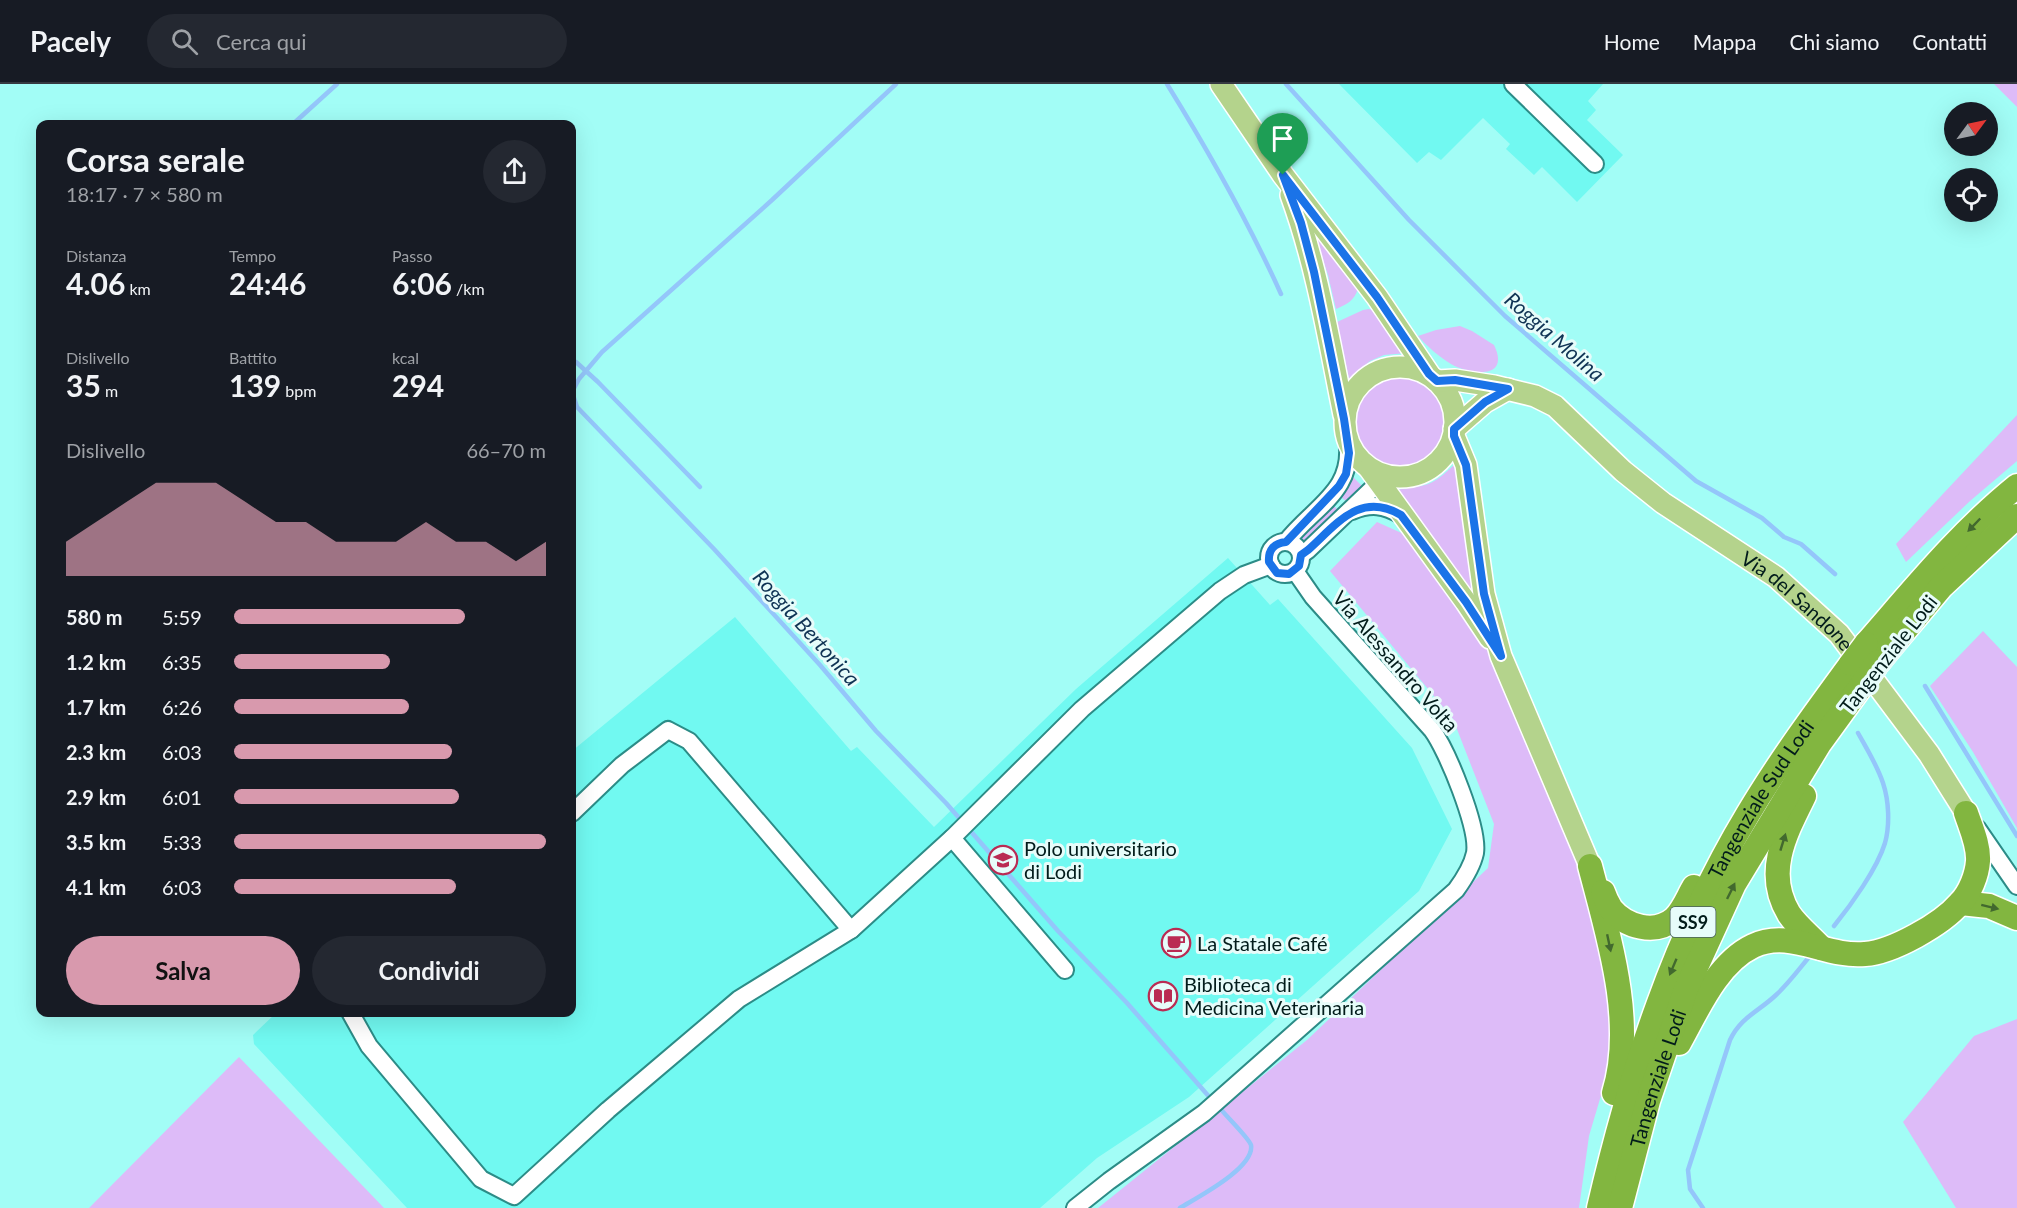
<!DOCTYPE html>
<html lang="it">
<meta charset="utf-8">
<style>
body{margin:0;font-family:Lato,sans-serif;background:#242831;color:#f1f3f6;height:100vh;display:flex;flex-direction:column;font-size:22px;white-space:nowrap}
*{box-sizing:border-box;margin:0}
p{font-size:20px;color:#9ea1a6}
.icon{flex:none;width:33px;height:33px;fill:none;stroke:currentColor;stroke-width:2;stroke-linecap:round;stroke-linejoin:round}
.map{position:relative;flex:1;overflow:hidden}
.drawer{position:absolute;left:36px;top:36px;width:540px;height:897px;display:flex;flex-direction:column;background:#171b24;border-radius:12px;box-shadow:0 6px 24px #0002}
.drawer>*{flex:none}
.needle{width:39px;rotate:57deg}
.tools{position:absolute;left:1944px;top:18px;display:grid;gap:12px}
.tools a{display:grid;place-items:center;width:54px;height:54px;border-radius:50%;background:#171b24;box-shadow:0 6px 24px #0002;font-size:30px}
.pin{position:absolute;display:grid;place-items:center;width:51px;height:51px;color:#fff;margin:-62px -26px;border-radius:50% 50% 50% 0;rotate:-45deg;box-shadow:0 0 6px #0007}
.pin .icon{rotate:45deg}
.round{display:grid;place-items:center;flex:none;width:63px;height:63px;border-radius:32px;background:#242831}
.headline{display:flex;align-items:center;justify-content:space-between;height:102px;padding:0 30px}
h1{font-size:33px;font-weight:700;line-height:45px}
.stats{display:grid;grid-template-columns:repeat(3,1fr);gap:9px;height:102px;padding:6px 30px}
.stats div{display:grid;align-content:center}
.stats b{font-size:30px;font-weight:700}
.stats small{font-size:16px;font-weight:400}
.stats p{font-size:16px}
.chart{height:168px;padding:12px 30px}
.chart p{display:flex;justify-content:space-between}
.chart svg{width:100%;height:108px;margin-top:6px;fill:#d899ad;opacity:.7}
.button{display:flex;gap:12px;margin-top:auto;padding:12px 30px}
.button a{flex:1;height:69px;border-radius:36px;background:#d899ad;color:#111;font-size:24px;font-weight:700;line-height:69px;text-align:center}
.button a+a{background:#242831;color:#f1f3f6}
ul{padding:0 30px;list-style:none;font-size:20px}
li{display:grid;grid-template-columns:96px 72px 1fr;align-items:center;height:45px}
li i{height:15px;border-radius:8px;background:#d899ad}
header{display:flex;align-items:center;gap:36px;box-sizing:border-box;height:84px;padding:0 30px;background:#171b24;border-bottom:2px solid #363941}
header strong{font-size:28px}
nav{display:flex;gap:33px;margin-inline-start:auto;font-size:21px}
.search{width:420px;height:54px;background:#242831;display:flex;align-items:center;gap:15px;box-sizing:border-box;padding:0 21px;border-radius:33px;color:#9ea1a6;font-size:22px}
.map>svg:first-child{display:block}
</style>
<header>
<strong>Pacely</strong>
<div class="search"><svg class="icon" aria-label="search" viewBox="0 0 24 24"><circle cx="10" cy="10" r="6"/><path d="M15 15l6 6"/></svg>Cerca qui</div>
<nav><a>Home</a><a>Mappa</a><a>Chi siamo</a><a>Contatti</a></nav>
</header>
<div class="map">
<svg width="2017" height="1124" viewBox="0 0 2017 1124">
<rect width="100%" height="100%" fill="#a2fdf6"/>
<g fill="#71f9f1">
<path d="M1339,0H1603L1588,17L1596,26L1587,36L1623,71L1577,118L1542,83L1534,91L1506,65L1510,60L1483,34L1441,76L1429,68L1417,79Z"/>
<path d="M1228,474L1270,521L1278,515L1412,664L1452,745L1419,807L1189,1013L1097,1074L1040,1124H407L254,960L253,951L276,929L572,928V667L735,533L851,667L857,663L934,743L1076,605Z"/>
</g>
<g fill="#ddbbf8">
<path d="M1994,0H2017V23Z"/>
<path d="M1311,140L1358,205C1354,217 1347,220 1336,225L1328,191Z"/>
<path d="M1369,225L1375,227L1407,269L1384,271L1370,277L1349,295L1337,238L1363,226Z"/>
<path d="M1460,242L1472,247L1494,261C1511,296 1470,291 1451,280C1438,272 1428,263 1418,252L1436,246Z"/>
<circle cx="1401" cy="337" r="46"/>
<path d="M2017,331V377L1970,417L1906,478L1896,460Z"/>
<path d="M1455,380L1456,381L1476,513L1395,406C1427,401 1430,404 1455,380Z"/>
<path d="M1352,392L1364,404L1348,419L1340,412Z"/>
<path d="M1333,421L1339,427L1301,461L1299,459V456L1321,436Z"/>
<path d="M1377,438L1406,451L1496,578L1577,773L1606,893L1613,971L1589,1052L1579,1124H1098L1307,956L1488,784L1494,740L1453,635L1330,487Z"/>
<path d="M1983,547L2017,583V744L1973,668L1930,602Z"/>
<path d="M2017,935V1124H1956L1903,1038L1974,952Z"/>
<path d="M239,973L384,1124H89Z"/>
</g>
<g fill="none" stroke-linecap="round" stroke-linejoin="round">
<g stroke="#94c6fa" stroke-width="4.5">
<path d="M896,0L772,116L602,268L579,295L572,308L577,323L714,465L820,581L876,647L946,719L1058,847L1127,919L1212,1016"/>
<path d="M1167,0C1209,68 1248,137 1281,210"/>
<path d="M1286,0L1409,136L1505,232L1696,397L1762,434L1784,453L1801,460L1835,490"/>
<path d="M293,40L337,0"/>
<path d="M572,277L576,278L598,298L700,403"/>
<path d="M1925,602L2017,752"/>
<path d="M1834,842C1851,821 1877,785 1885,759C1890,741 1889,717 1883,699C1877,681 1867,665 1858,649"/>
<path d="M1180,1124C1196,1114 1255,1084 1251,1061C1249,1054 1224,1030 1218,1022"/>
<path d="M1703,1124L1690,1105L1688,1086L1730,956C1741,933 1758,928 1776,911C1789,899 1799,885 1810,872"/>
</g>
<g stroke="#2c8c87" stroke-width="20">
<g id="minor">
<path d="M1513,0L1595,80"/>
<path d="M1352,427C1371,419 1384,421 1401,431"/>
<path d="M1286,458C1314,422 1356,407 1347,354"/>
<circle cx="1285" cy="474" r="16"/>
<path d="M1301,471L1308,466L1374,403L1396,392"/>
<path d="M572,729L622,681L668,646L689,657L851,846"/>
<path d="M1977,744L2017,802"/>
<path d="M952,754L1065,886"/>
<path d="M350,928L369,962L481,1095L514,1112L608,1026L739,915L851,846L952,754L1082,625L1220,507L1244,491L1271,481"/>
<path d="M1075,1124L1109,1097L1204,1029L1456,806C1464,795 1472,783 1475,769C1479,744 1447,666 1432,646L1313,513L1295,487"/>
</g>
</g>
<g stroke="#fff" stroke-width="24">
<g id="major">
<path d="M1221,0L1283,91L1377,213L1429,290"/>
<path d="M1291,111C1317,182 1329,257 1344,331"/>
<circle cx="1400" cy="338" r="55"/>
<path id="s1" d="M1437,297L1455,296L1494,302L1535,312L1555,322L1623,387L1663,419L1776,493L1839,550L1929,670L1966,729"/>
<path d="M1454,345L1485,318L1508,305"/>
<path d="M1454,352L1466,381L1484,510L1501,572L1590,782"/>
<path d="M1369,384L1466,518L1490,554"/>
</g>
</g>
<g stroke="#fff" stroke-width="27">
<g id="highway">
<path d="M1866,560C1914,505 1960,448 2017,402"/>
<path d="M1878,578L1941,503L2017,432"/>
<path d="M1804,712C1785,750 1764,789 1789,830C1797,842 1811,853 1821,864"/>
<path d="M1590,782C1608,851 1636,938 1614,1009"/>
<path d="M1603,808C1605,814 1608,820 1611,825C1626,843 1655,851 1674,835C1683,827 1688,813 1694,803"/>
<path d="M1961,819L1989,822L2017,834"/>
<path d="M1679,959C1697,927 1717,879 1753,862C1790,844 1826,874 1865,870C1893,868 1942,840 1960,819C1970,809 1977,791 1978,777C1979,761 1971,744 1966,729"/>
<path id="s2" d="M1599,1124C1631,987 1675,851 1748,730C1779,678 1815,629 1851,580"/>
<path id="s3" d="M1620,1124L1648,1017L1686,905L1734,800L1819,660L1864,598"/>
</g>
</g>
<use href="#minor" stroke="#fff" stroke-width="16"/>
<use href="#major" stroke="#b4d38c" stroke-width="21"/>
<use href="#highway" stroke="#82b640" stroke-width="24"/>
<g stroke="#fff" stroke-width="27" stroke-linecap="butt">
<g id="highway-bridge">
<path d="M1851,580L1866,560"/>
<path d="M1864,598L1878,578"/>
</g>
</g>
<use href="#highway-bridge" stroke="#82b640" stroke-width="24"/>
</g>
<defs><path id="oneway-solid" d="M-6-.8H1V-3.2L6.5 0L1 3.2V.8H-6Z" transform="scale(1.5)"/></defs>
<g fill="#42692e">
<use href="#oneway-solid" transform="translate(1974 441) rotate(134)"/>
<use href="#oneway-solid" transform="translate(1783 758) rotate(-73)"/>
<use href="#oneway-solid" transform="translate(1731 807) rotate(-64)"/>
<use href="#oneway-solid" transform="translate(1990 823) rotate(14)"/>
<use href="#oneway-solid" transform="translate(1609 859) rotate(78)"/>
<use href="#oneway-solid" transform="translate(1673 883) rotate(113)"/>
</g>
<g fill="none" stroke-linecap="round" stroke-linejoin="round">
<g stroke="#fff" stroke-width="12">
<path id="route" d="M1283,91L1377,213L1429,290L1437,297L1455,296L1508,305L1485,318L1454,345V352L1466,381L1484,510L1501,572L1466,518L1401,431C1360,407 1337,440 1308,466L1301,471L1299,482L1289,490L1277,489L1269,478C1268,466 1274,459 1286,458L1339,402L1346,390L1349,369L1344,335L1314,188L1301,139Z"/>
</g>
<use href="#route" stroke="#1a73e8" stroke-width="8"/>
</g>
<defs>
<g id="university-ring" transform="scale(1.5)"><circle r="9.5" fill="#e7fcfa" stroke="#ba2b53" stroke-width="1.5"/><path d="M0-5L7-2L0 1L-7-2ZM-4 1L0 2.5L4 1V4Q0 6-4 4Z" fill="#ba2b53"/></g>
<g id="cafe-ring" transform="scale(1.5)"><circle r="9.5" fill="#e7fcfa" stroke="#ba2b53" stroke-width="1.5"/><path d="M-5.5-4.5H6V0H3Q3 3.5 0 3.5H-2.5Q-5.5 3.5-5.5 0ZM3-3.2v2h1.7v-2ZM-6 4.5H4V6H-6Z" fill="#ba2b53"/></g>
<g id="library-ring" transform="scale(1.5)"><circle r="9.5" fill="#e7fcfa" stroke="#ba2b53" stroke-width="1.5"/><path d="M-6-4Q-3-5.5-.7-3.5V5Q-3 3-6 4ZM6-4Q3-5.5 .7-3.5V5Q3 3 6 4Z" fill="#ba2b53"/></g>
</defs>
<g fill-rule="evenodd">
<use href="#university-ring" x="1003" y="776"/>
<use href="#cafe-ring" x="1176" y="859"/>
<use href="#library-ring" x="1163" y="912"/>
</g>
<g text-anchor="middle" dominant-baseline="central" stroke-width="6" stroke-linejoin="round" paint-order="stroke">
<rect fill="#e7fcfa" stroke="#475f5e" stroke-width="1.5" x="1670.5" y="823" width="45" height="30" rx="4.5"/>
<g font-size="18" font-weight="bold" fill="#021c1b">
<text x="1693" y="838">SS9</text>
</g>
<g font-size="20" fill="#021c1b" stroke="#e7fcfa">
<text stroke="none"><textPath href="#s1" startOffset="434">Via del Sandone</textPath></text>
<text transform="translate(1888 570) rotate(-52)">Tangenziale Lodi</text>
<text transform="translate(1396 577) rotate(49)">Via Alessandro Volta</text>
<text stroke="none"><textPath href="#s2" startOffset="442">Tangenziale Sud Lodi</textPath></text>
<text stroke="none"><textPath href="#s3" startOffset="135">Tangenziale Lodi</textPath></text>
</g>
<g font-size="20" fill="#021c1b" stroke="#e7fcfa" text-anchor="start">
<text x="1024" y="764">Polo universitario<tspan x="1024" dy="23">di Lodi</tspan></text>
<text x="1197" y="859">La Statale Café</text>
<text x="1184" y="900">Biblioteca di<tspan x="1184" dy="23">Medicina Veterinaria</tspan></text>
</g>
<g font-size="21" font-style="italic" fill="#0f3354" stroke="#e7fcfa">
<text transform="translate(1555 252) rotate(41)">Roggia Molina</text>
<text transform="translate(807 543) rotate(48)">Roggia Bertonica</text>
</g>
</g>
</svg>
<div class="tools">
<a><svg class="needle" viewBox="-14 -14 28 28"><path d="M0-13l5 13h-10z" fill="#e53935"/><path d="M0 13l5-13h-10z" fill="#9ea1a6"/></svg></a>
<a><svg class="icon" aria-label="locate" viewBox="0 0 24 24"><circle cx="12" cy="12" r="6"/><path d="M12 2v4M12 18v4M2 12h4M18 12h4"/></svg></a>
</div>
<div class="pin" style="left:1283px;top:91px;background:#1e9e55"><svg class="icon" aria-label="arrive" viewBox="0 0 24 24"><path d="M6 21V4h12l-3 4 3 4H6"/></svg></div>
<section class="drawer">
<div class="headline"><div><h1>Corsa serale</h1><p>18:17 · 7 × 580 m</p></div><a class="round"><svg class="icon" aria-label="share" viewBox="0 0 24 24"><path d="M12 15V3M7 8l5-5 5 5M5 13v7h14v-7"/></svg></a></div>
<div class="stats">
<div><p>Distanza</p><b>4.06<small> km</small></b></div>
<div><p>Tempo</p><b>24:46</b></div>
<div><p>Passo</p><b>6:06<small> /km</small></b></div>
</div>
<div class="stats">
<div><p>Dislivello</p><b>35<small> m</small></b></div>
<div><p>Battito</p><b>139<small> bpm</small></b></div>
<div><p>kcal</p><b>294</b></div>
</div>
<div class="chart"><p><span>Dislivello</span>66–70 m</p>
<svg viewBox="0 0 160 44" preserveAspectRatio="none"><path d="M0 44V30L10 22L20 14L30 6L40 6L50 6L60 14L70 22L80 22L90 30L100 30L110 30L120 22L130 30L140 30L150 38L160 30V44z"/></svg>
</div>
<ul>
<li><b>580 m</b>5:59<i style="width:74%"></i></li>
<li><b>1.2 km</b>6:35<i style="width:50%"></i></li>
<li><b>1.7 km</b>6:26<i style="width:56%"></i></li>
<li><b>2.3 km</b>6:03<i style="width:70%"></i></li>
<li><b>2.9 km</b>6:01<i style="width:72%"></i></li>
<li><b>3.5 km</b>5:33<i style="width:100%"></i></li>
<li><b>4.1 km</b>6:03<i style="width:71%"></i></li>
</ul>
<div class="button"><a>Salva</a><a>Condividi</a></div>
</section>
</div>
